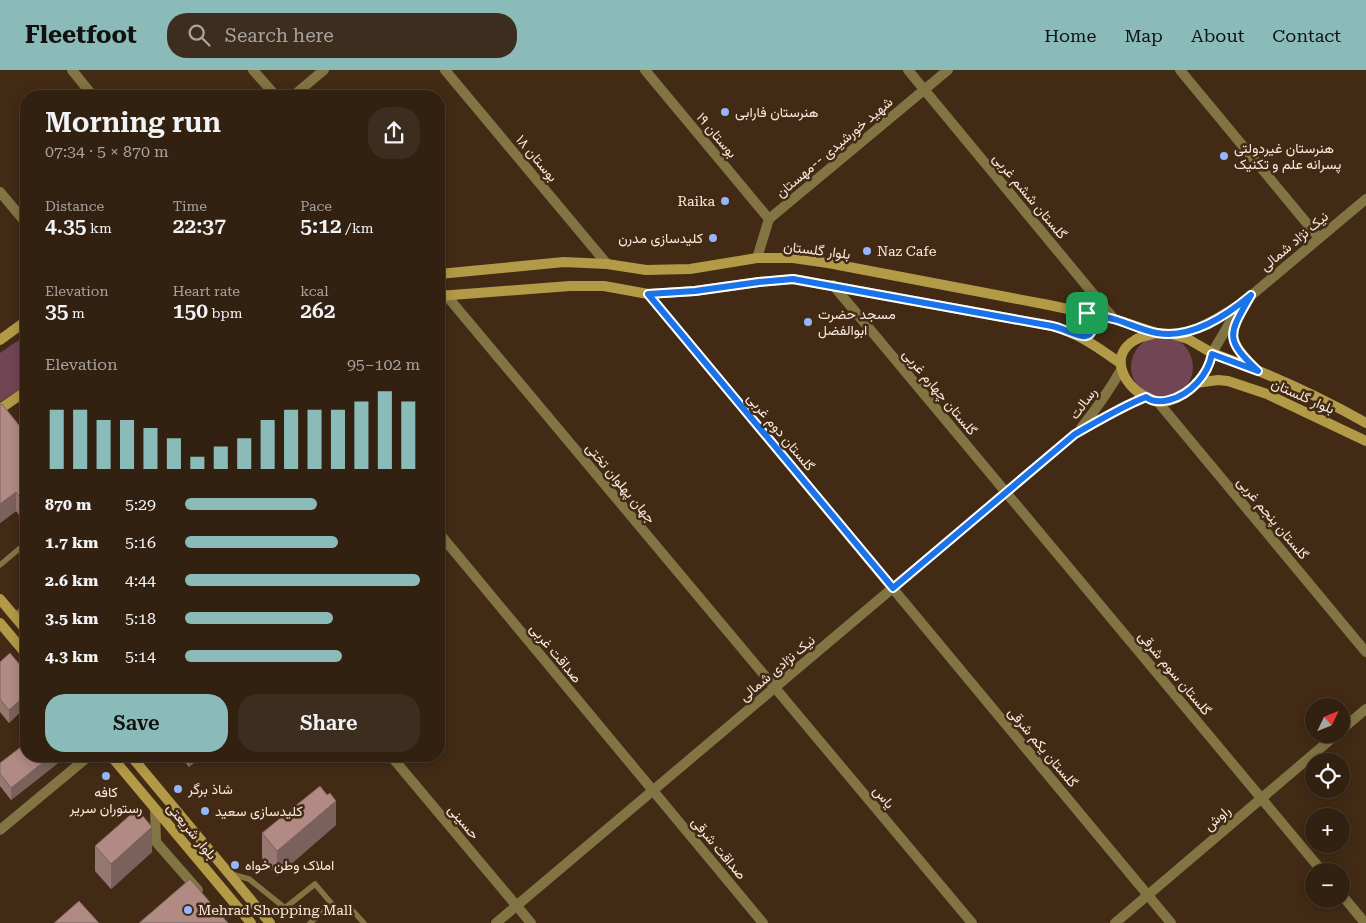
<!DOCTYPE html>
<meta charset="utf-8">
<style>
body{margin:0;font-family:"Roboto Serif",Vazirmatn,serif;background:#3d2d1e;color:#f1f3f6;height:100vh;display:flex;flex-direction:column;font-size:19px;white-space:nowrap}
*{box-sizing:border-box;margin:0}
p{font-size:16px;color:#a8a39f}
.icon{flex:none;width:28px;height:28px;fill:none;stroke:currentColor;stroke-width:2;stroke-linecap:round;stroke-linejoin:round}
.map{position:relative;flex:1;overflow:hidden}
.drawer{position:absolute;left:20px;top:20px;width:425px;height:672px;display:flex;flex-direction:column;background:#322010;border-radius:20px;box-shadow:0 2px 12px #0003,0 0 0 1px #4d3e30}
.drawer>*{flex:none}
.needle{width:32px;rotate:47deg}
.buttons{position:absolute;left:1305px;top:628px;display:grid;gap:10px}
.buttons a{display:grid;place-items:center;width:45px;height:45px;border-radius:50%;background:#322010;box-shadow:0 2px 12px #0003,0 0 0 1px #4d3e30;font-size:25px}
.pin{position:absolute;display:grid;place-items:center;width:42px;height:42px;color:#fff;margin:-21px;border-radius:10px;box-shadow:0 2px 8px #0006}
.round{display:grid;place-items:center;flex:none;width:52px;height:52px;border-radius:20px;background:#3d2d1e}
.headline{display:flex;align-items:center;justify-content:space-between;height:85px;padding:0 25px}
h1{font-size:28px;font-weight:600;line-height:38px}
.stats{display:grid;grid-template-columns:repeat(3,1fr);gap:8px;height:85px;padding:5px 25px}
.stats div{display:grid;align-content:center}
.stats b{font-size:21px;font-weight:600}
.stats small{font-size:14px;font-weight:400}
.stats p{font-size:14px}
.chart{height:140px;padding:10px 25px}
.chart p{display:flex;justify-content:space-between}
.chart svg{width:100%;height:90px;margin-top:5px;stroke:#8bbbb9;stroke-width:6}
.primary-button{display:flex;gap:10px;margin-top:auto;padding:10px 25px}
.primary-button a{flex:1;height:58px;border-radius:20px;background:#8bbbb9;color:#111;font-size:20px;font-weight:600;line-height:58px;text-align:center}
.primary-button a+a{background:#3d2d1e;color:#f1f3f6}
ul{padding:0 25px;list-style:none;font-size:16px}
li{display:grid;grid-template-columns:80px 60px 1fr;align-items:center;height:38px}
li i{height:12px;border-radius:6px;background:#8bbbb9}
header{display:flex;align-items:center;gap:30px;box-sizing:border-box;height:70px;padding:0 25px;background:#8bbbb9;color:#111}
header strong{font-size:24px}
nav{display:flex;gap:28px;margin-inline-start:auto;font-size:18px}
.search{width:350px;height:45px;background:#3d2d1e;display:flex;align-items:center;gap:12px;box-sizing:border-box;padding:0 18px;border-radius:20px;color:#a8a39f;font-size:19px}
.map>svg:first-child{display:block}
</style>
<header>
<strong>Fleetfoot</strong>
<div class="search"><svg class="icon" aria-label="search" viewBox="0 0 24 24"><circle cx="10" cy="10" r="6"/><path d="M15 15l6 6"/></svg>Search here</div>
<nav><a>Home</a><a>Map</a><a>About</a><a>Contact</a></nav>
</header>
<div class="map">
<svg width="1366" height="853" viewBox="0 0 1366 853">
<rect width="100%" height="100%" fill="#422a15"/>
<g fill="#724554">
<path d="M26,265V315L0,332V283Z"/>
<circle cx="1162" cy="297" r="31"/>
</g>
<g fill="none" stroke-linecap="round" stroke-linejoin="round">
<g stroke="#837443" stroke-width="5.5">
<path d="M0,495L26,473"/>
<path d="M14,546L26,536"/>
<path d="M231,804L249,809L285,838L315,814L332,834L310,853"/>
<path d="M352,840L364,853"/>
</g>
<g stroke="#837443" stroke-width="10">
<path d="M72,0L93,26"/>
<path d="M253,0L276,26"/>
<path d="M445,0L607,194"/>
<path d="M645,0L769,149"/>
<path d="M908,0L1114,249"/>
<path d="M1180,0L1319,168"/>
<path d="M0,122L26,153"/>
<path d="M757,188L769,149L948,0"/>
<path d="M833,215L1322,801"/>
<path d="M648,224L1171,853"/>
<path d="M446,225L972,853"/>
<path d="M1158,332L1366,582"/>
<path d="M439,463L763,853"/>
<path d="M1341,660L1366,639"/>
<path d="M391,686L531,853"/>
<path d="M155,739L156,772L198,820"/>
<path d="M0,760L89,686"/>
<path d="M1341,824L1365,853"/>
<path d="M1115,853L1337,664"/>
</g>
<g stroke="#837443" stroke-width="10">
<path d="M293,26L324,0"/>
<path d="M1172,264C1179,263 1186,262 1192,260C1209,255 1225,243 1241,234L1366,129"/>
<path d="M1212,283L1239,237"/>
<path d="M1081,358C1096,339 1109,321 1121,300"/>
<path d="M496,853L1075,364L1125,336L1146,327"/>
</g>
<g stroke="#b39a47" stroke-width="10">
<path d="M439,204L564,192L607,194L646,200L690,199L757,188H793L828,193L1049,235L1114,249L1157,263"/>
<path d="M1251,225C1232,259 1222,266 1254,297"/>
<path d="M439,226L570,216H604L648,224L695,221L759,212L793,209L1052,256C1080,264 1097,277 1120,293"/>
<path d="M1157,263L1172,264L1188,269L1212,283C1210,297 1203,307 1194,316C1185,324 1172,332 1160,332C1156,332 1152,330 1149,328C1125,319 1107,286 1135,270C1141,266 1149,265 1157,263Z"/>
<path d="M1081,267C1094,263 1096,252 1087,243"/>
<path d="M0,270L26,251"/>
<path d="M1212,283C1265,302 1317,325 1366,353"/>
<path d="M1196,313L1218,310L1228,311L1267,324L1366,371"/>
<path d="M0,339L26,321"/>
<path d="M0,529L26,560"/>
<path d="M0,553L26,584"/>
<path d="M111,686L251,853"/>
<path d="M131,686L270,853"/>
</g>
</g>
<g fill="#977771">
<path d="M26,364V454L16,441L0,453Z"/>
<path d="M0,592L26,602V652L19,643L9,653L0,642Z"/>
<path d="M26,686H66L53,697L11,730L0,716V693Z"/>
<path d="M180,686H202L189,697Z"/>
<path d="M336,755L277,806L262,788V763Z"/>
<path d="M95,776L152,782L111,819L95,801Z"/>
</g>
<g fill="#7b615c">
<path d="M16,422V441L0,453V434Z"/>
<path d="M19,631V643L9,653V640Z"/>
<path d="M51,686H66L53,697L11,730V718Z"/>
<path d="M189,686H202L189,697Z"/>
<path d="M336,731V755L277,806V781Z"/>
<path d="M152,757V782L111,819V794Z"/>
</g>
<g fill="#b08a83" stroke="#7b615c">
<path d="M2,334L26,364V435L16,422L0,434V335Z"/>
<path d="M10,583L26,602V639L19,631L9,640L0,629V592Z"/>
<path d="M26,673V686H51L11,718L0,704V693Z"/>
<path d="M320,716L327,725L330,723L336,731L277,781L262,763Z"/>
<path d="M137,739L152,757L111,794L95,776Z"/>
<path d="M190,809L228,853H139Z"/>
<path d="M79,831L99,853H54Z"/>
</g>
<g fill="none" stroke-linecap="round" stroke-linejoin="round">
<g stroke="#fff" stroke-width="10">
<path id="route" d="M793,209L1052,256C1057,257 1062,259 1067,261C1076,264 1090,273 1093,257C1094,251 1091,247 1087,243C1097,245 1107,247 1117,250C1130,254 1144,261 1157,263C1192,269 1226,246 1251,225C1229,264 1223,268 1258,301L1212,284C1208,305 1190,325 1169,330C1165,331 1161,332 1157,331C1153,331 1149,329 1146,327C1121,337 1098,351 1075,364L893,518L648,224L695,221L759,212Z"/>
</g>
<use href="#route" stroke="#1a73e8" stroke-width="6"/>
</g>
<g fill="#95b6fd" stroke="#422a15" stroke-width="2">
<circle cx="725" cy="42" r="5"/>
<circle cx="1224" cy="86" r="5"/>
<circle cx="725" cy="131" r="5"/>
<circle cx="713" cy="168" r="5"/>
<circle cx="867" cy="181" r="5"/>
<circle cx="808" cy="252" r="5"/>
<circle cx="106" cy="706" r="5"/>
<circle cx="178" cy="719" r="5"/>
<circle cx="205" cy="741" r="5"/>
<circle cx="235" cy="795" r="5"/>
<circle cx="188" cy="840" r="5"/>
</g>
<g text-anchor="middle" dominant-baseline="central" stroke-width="5" stroke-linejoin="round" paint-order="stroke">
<g font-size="14" fill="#f9e9dd" stroke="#422a15" text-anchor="start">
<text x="735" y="42">هنرستان فارابی</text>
<text x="1234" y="78">هنرستان غیردولتی<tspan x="1234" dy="16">پسرانه علم و تکنیک</tspan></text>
<text x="715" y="131" text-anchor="end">Raika</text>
<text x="703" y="168" text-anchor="end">کلیدسازی مدرن</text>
<text x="877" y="181">Naz Cafe</text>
<text x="818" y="244">مسجد حضرت<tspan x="818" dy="16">ابوالفضل</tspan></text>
<text x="188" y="719">شاذ برگر</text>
<text x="106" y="722" text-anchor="middle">کافه<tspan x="106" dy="16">رستوران سریر</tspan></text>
<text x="215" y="741">کلیدسازی سعید</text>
<text x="245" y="795">املاک وطن خواه</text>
<text x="198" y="840">Mehrad Shopping Mall</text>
</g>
<g font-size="14" fill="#f9e9dd" stroke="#422a15">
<text transform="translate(717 65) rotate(50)">بوستان ۱۹</text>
<text transform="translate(834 77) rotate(-40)">شهید خورشیدی --مهستان</text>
<text transform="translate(537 88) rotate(50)">بوستان ۱۸</text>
<text transform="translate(1030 126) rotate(50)">گلستان ششم غربی</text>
<text transform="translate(1294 171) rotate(-40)">نیک نژاد شمالی</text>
<text transform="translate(817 180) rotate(7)">بلوار گلستان</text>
<text transform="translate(940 322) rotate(50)">گلستان چهارم غربی</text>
<text transform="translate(1303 326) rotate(24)">بلوار گلستان</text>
<text transform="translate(1083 333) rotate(-53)">رسالت</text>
<text transform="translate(781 362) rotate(50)">گلستان دوم غربی</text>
<text transform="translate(621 413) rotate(50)">جهان پهلوان تختی</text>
<text transform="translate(1273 448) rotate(50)">گلستان پنجم غربی</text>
<text transform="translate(556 583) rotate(50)">صداقت غربی</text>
<text transform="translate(777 598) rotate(-40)">نیک نژادی شمالی</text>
<text transform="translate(1175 603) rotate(50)">گلستان سوم شرقی</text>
<text transform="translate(1043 677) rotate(50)">گلستان یکم شرقی</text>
<text transform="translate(884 727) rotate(50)">یاس</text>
<text transform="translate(1217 748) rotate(-41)">راوش</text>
<text transform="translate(464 752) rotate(50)">حسینی</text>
<text transform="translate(192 761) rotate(50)">بلوار شریعتی</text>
<text transform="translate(719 778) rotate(50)">صداقت شرقی</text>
</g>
</g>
</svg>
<div class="buttons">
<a><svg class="needle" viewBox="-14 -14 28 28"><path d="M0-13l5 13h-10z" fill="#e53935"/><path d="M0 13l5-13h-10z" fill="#a8a39f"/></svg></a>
<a><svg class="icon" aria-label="locate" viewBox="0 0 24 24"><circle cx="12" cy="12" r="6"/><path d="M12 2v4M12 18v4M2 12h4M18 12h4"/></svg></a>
<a>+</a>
<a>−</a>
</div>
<div class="pin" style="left:1087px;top:243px;background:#1e9e55"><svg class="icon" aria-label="arrive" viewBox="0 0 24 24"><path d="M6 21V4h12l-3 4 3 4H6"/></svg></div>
<section class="drawer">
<div class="headline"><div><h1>Morning run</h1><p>07:34 · 5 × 870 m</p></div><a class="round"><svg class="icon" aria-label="share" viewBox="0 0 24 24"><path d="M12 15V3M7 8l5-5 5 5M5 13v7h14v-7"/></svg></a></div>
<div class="stats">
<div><p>Distance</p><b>4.35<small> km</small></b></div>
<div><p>Time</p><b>22:37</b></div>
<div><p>Pace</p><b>5:12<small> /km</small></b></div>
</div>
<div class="stats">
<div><p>Elevation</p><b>35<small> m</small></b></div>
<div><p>Heart rate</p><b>150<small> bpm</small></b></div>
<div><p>kcal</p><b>262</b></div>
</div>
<div class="chart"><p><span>Elevation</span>95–102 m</p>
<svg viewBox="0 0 160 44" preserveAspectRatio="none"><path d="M5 44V15M15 44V15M25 44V20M35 44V20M45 44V24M55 44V29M65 44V38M75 44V33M85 44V29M95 44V20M105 44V15M115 44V15M125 44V15M135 44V11M145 44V6M155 44V11"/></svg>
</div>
<ul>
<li><b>870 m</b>5:29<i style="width:56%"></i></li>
<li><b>1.7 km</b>5:16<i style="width:65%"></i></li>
<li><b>2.6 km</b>4:44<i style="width:100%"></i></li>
<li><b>3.5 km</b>5:18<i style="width:63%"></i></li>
<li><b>4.3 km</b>5:14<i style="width:67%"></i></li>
</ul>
<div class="primary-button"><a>Save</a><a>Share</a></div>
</section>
</div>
